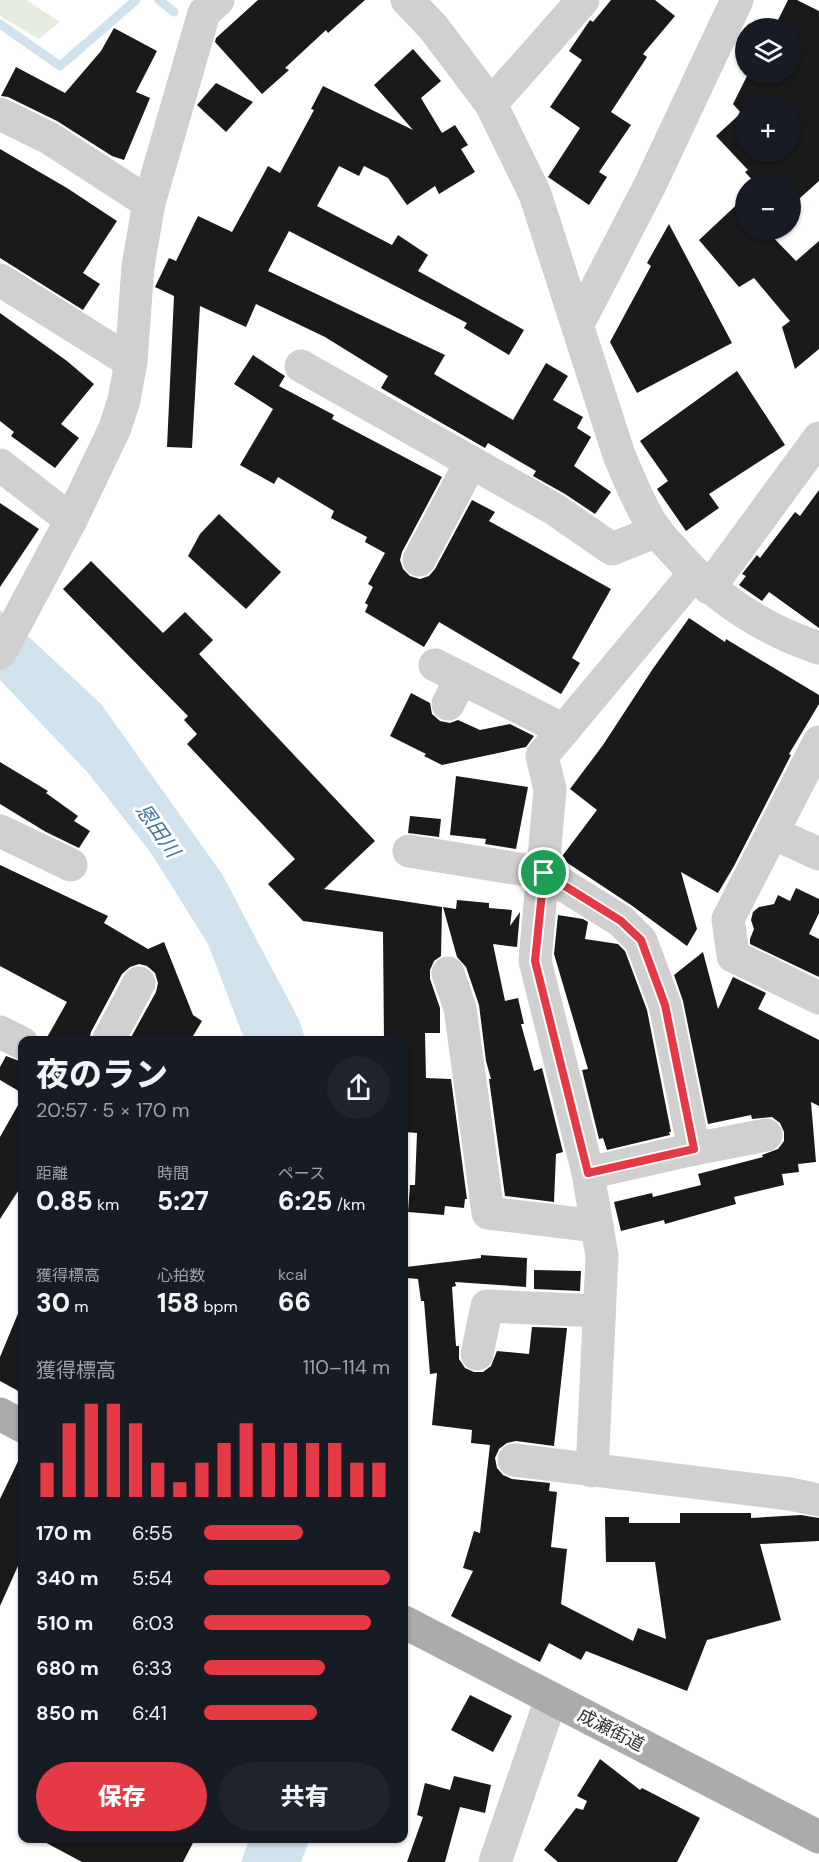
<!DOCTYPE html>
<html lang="ja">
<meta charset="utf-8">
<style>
body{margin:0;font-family:"DM Sans","Noto Sans JP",sans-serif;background:#20242c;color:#f1f3f6;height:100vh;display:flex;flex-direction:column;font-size:22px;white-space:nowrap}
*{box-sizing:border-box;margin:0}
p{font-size:20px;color:#9ea1a6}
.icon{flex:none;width:33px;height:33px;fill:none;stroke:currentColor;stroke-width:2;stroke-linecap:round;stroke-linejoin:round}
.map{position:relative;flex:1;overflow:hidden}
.panel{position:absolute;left:18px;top:1036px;width:390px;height:807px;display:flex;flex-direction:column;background:#171b24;border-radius:12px;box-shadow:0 2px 4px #0004}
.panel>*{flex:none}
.controls{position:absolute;left:735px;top:18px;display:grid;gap:12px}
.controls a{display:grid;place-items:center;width:66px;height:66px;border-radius:50%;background:#171b24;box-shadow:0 2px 4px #0004;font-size:30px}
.pin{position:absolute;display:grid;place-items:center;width:51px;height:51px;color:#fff;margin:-26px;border:3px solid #fff;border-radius:50%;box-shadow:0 2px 6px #0007}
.round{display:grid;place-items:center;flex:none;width:63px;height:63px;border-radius:32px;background:#20242c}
.summary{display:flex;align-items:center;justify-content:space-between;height:102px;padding:0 18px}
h1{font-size:33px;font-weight:800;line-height:45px}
.stats{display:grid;grid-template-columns:repeat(3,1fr);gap:9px;height:102px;padding:6px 18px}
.stats div{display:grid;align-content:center}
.stats b{font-size:26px;font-weight:800}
.stats small{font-size:16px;font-weight:400}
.stats p{font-size:16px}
.chart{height:168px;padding:12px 18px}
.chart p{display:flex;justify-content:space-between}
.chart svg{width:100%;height:108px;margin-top:6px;stroke:#e63946;stroke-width:6}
.button{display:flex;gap:12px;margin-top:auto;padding:12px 18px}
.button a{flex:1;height:69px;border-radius:36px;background:#e63946;color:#fff;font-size:24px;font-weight:800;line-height:69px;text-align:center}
.button a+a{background:#20242c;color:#f1f3f6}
ul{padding:0 18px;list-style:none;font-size:20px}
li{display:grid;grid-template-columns:96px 72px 1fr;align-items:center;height:45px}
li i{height:15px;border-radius:8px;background:#e63946}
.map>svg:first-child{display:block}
</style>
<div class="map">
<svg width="819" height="1862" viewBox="0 0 819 1862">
<rect width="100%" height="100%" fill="#fff"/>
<path fill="#e6ecdf" d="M0,0H26L60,22L39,39L0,16Z"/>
<g fill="#cfe2ee">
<path d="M0,610L101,704L222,874L299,1020L306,1041H245L208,944L151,853L89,774L0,680Z"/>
<path d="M249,1839H310L301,1862H241Z"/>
</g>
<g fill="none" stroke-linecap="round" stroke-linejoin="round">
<g stroke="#cfe2ee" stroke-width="9">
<path d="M159,0L174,12"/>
<path d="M0,24L60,66L136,0"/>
</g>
</g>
<g fill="#1a1a1a" fill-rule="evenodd">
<path d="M258,0H365L328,33L326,30L285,68L289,70L262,94L215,42L216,38Z"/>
<path d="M611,0H655L675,16L643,54L647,57L611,112L631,125L599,172L607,177L589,205L548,177L580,128L550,107L582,60L569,51L590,20L593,22Z"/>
<path d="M788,0H797L819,11V181L790,207V184H756L745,172L748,170L716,136L741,113L733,104L748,74H790V28H774ZM746,106H790V152H746Z"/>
<path d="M114,28L157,51L136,92L150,98L124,160L112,156L57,121L8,97L1,96L16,67L65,93L101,51Z"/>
<path d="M413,49L441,81L421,98L442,133L455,125L468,145L461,149L475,172L439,194L435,186L407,205L388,178L364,166L359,176L339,166L317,206L392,245L398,235L428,255L418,271L524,330L509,355L464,328L467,323L289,231L268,271L445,355L434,374L513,420L546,363L568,376L553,400L583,417L577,428L591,437L574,466L611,492L595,514L565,494L533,476L536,471L488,443L485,448L381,388L388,376L325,337L256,304L246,327L200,306L192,448L167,447L174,296L155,287L169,258L176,261L198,216L232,232L268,166L280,173L314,110L311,109L323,86L413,130L374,85Z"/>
<path d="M216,83L253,102L226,132L197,105Z"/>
<path d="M0,149L67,188L117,221L83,273L100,284L83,310L0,258Z"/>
<path d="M746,196V230H766L796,261L819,241V349L795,369L782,327L790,321L754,278L739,287L699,240Z"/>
<path d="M669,224L732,343L637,393L610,342L651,266L647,263Z"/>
<path d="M0,313L67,361L94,384L61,424L79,438L55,468L11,436L14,432L0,421Z"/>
<path d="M253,355L285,376L279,386L334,415L332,419L442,477L402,552L400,560L403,569L410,576L420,579L429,576L435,569L472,500L495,512L489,521L611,589L572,658L580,663L561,694L439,622L424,647L365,612L368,605L365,603L373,587L368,584L385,553L365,542L367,537L331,518L334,511L278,477L274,484L240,465L273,409L234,384Z"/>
<path d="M737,371L785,445L709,494L719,508L686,531L657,489L668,481L640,441Z"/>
<path d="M819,490V628L769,592L762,601L739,585L746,576L742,574L757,555L760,558L795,512L800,516Z"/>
<path d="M0,503L39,529L0,587Z"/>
<path d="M219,514L281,572L246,609L188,556L200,534Z"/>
<path d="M91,561L163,633L185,612L213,640L199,654L375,841L324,889L442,907L441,956L434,961L430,970V979L440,1008V1033H425L426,1078L451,1079L467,1199H465L464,1208L445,1206L444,1215L408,1212L410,1185H415L417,1133L404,1132V1041H384L383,932L303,921L268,884L295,859L187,744L197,734L184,720L188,716L63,589Z"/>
<path d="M689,618L725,642L726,639L819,695V704L789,754L791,755L734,866L718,893L681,872L697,929L687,946L631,905L563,860V855L597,810L570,789L603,745L652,670Z"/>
<path d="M411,693L430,703L432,714L440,721L450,723L458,720L480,730L510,724L534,736L526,747L442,765L424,756L426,754L390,736Z"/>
<path d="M0,762L48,791L46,793L78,816L74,821L90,831L79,848L46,832L0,804Z"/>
<path d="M456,776L528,787L516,849L485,844L486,839L450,835Z"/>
<path d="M410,816L441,819L439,837L408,833Z"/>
<path d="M0,865L108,916L104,923L148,949L164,942L193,1015L202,1021L190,1041H129L156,992L158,983L155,973L147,966L139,964L130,967L122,974L91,1032L89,1041H45L67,1002L0,966Z"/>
<path d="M796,888L819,899V913L809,934L819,939V977L750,944V939L754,929L751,920L753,912L759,907L774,904L778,895L790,901Z"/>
<path d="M457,900L489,903V908L512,910L510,926L520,912L517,947L493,944L505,1001L518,998L524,1024H521L534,1071L542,1068L563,1152L556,1154L554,1202L505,1196L489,1079H491L486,1061L479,1005L466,967L457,957L443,907L456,909Z"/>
<path d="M558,915L583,919L588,922L585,939L618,944L625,951L647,1010L671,1132H669L670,1135L607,1150L603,1138L599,1139L582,1070L588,1069L554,954Z"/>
<path d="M703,952L718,1009L733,977L766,993L758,1009L819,1040V1106L811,1102L816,1162L798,1164L799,1172L782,1174L784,1185L734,1197L736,1204L665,1224L664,1220L621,1231L614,1202L652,1193L653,1197L701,1185L698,1174L763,1157L762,1155L778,1149L784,1141V1132L780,1123L772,1117L752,1119L751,1115L708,1124L683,1001L674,975Z"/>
<path d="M6,1056L22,1062V1093L0,1080V1067Z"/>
<path d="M22,1098V1185L0,1219V1137Z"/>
<path d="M481,1255L527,1258L526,1287L455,1282L456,1286L452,1287L456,1346H459V1359L465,1368L474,1372H483L491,1366L497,1351L529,1354L532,1327L567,1328L554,1446L516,1441L507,1443L499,1449L495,1458L497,1468L503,1475L512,1479L550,1483L549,1491L557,1492L551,1547L567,1549L561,1604L633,1641L638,1628L666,1639L655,1562H606L605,1517H629V1523H680V1513H751V1518L801,1515L819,1518V1541L760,1544L781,1620L707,1640L687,1691L586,1651L581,1660L549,1643L540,1662L451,1616L473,1571L463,1568L474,1531L480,1533L490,1445L471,1443L472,1430L432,1425L437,1373L430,1374L424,1301H421L418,1279L407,1278L406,1267L481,1258Z"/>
<path d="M534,1270L581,1271L580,1291L534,1289Z"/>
<path d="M22,1304V1393L0,1381V1357Z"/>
<path d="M22,1453V1557L0,1606V1499Z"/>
<path d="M470,1695L512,1716L493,1752L451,1730Z"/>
<path d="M600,1759L640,1790L642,1788L700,1818L677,1862H558L544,1850L576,1808L583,1810L587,1801L577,1796Z"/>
<path d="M454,1776L491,1785L485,1813L460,1807L445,1862H407L423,1817L417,1815L425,1783L450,1790Z"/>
<path d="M39,1839H195L183,1862H82Z"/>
</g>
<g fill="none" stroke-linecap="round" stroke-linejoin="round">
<g stroke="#d0d0d0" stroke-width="33">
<path d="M407,0L433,27L491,104L535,194L619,455C630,481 640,506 655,529C661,538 669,545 676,553C716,599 762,629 819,648"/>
<path d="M491,104L583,0"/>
<path d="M0,114L49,138L149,203"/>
<path d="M0,280L131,362"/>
<path d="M578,324L650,185L737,0"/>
<path d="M301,366L554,509L612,549L657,531"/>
<path d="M0,465L71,520"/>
<path d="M419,560L471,462"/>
<path d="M709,588L819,438"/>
<path d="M0,653L71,520L115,428L124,400L131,362L138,266L149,203L204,13L218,0"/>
<path d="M435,665L564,730"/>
<path d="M448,704L461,678"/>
<path d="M819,742L728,919L733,956L819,998"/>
<path d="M0,831L71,865"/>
<path d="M773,833L819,854"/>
<path d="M409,851L544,873L621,921L641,941L665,1005L694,1149L588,1173"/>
<path d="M448,973L460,1008L488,1213L597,1226"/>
<path d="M0,1032L22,1043"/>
<path d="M108,1041L139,983"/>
<path d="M694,1149L766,1135"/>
<path d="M477,1354L487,1306L599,1311"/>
<path d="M514,1460L790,1494L819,1500"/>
<path d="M592,1471L602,1256L588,1173L535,961L550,789L542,756L694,574"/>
<path d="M495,1862L551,1699"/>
</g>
<g stroke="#ababab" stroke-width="33">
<path d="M0,1414L22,1426"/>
<path d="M404,1622L819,1837"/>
</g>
</g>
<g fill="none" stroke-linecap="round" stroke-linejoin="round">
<g stroke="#fff" stroke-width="12">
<path id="route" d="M544,873L621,921L641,940L665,1005L694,1149L588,1173L535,961Z"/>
</g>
<use href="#route" stroke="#e63946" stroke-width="8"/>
</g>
<g text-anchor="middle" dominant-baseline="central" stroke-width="6" stroke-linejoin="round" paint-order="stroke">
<g font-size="18" fill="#333" stroke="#fff">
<text transform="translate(611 1730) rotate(27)">成瀬街道</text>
</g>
<g font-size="20" font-style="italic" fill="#3f7597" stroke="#fff">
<text transform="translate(158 830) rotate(55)">恩田川</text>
</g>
</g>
</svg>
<div class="controls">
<a><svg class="icon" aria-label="layers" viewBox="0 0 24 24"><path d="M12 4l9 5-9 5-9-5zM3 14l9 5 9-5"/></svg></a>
<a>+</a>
<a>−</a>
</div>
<div class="pin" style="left:544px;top:873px;background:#1e9e55"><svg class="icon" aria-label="arrive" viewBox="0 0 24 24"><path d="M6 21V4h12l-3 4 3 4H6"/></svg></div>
<section class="panel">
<div class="summary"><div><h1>夜のラン</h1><p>20:57 · 5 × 170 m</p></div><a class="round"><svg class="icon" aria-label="share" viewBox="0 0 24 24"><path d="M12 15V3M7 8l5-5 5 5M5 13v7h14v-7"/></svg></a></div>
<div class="stats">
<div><p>距離</p><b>0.85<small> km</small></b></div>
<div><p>時間</p><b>5:27</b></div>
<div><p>ペース</p><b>6:25<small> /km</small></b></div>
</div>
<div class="stats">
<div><p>獲得標高</p><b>30<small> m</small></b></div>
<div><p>心拍数</p><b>158<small> bpm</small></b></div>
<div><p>kcal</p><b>66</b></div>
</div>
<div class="chart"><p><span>獲得標高</span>110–114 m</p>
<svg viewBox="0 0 160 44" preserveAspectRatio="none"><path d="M5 44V30M15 44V14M25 44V6M35 44V6M45 44V14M55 44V30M65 44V38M75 44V30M85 44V22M95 44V14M105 44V22M115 44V22M125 44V22M135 44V22M145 44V30M155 44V30"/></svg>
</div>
<ul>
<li><b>170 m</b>6:55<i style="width:53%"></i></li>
<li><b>340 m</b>5:54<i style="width:100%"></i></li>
<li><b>510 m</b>6:03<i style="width:90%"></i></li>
<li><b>680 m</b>6:33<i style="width:65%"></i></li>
<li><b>850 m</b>6:41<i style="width:61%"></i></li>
</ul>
<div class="button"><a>保存</a><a>共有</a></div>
</section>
</div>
